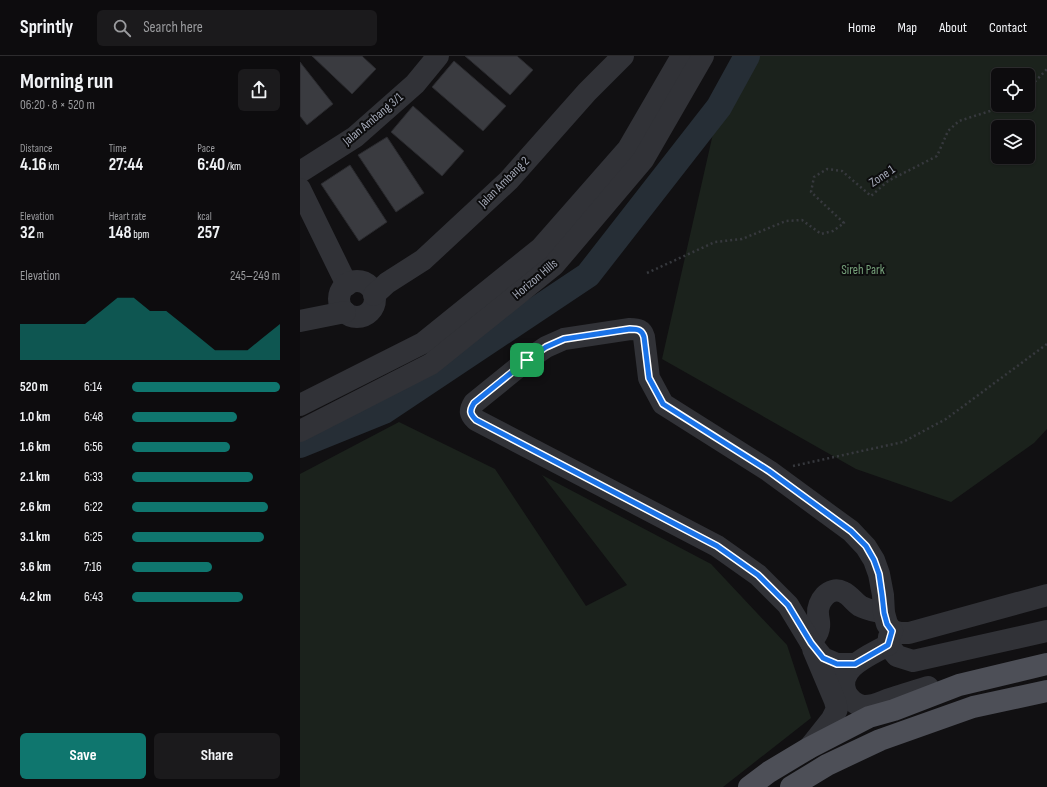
<!DOCTYPE html>
<meta charset="utf-8">
<style>
body{margin:0;font-family:"Sofia Sans Condensed",sans-serif;background:#1b1a1c;color:#f1f3f6;height:100vh;display:flex;flex-direction:column;font-size:15px;white-space:nowrap}
*{box-sizing:border-box;margin:0}
p{font-size:13px;color:#9a9b9e}
.icon{flex:none;width:22px;height:22px;fill:none;stroke:currentColor;stroke-width:2;stroke-linecap:round;stroke-linejoin:round}
.map{position:relative;flex:1;overflow:hidden}
.details{display:flex;flex-direction:column;background:#0d0c0e;width:300px}
.details>*{flex:none}
.fabs{position:absolute;left:691px;top:12px;display:grid;gap:8px}
.fabs a{display:grid;place-items:center;width:44px;height:44px;border-radius:6px;background:#0d0c0e;box-shadow:0 1px 3px #0004,0 0 0 1px #2d2c2e;font-size:20px}
.pin{position:absolute;display:grid;place-items:center;width:34px;height:34px;color:#fff;margin:-17px;border-radius:8px;box-shadow:0 2px 6px #0006}
.round{display:grid;place-items:center;flex:none;width:42px;height:42px;border-radius:6px;background:#1b1a1c}
.summary{display:flex;align-items:center;justify-content:space-between;height:68px;padding:0 20px}
h1{font-size:22px;font-weight:700;line-height:30px}
.metrics{display:grid;grid-template-columns:repeat(3,1fr);gap:6px;height:68px;padding:4px 20px}
.metrics div{display:grid;align-content:center}
.metrics b{font-size:17px;font-weight:700}
.metrics small{font-size:11px;font-weight:400}
.metrics p{font-size:11px}
.chart{height:112px;padding:8px 20px}
.chart p{display:flex;justify-content:space-between}
.chart svg{width:100%;height:72px;margin-top:4px;fill:#0f766e;opacity:.7}
.action{display:flex;gap:8px;margin-top:auto;padding:8px 20px}
.action a{flex:1;height:46px;border-radius:6px;background:#0f766e;color:#fff;font-size:16px;font-weight:700;line-height:46px;text-align:center}
.action a+a{background:#1b1a1c;color:#f1f3f6}
ul{padding:0 20px;list-style:none;font-size:13px}
li{display:grid;grid-template-columns:64px 48px 1fr;align-items:center;height:30px}
li i{height:10px;border-radius:5px;background:#0f766e}
header{display:flex;align-items:center;gap:24px;box-sizing:border-box;height:56px;padding:0 20px;background:#0d0c0e;border-bottom:1px solid #2d2c2e}
header strong{font-size:19px}
nav{display:flex;gap:22px;margin-inline-start:auto;font-size:14px}
.search{width:280px;height:36px;background:#1b1a1c;display:flex;align-items:center;gap:10px;box-sizing:border-box;padding:0 14px;border-radius:6px;color:#9a9b9e;font-size:15px}
main{display:flex;flex:1;min-height:0}
.map>svg:first-child{display:block}
</style>
<header>
<strong>Sprintly</strong>
<div class="search"><svg class="icon" aria-label="search" viewBox="0 0 24 24"><circle cx="10" cy="10" r="6"/><path d="M15 15l6 6"/></svg>Search here</div>
<nav><a>Home</a><a>Map</a><a>About</a><a>Contact</a></nav>
</header>
<main>
<section class="details">
<div class="summary"><div><h1>Morning run</h1><p>06:20 · 8 × 520 m</p></div><a class="round"><svg class="icon" aria-label="share" viewBox="0 0 24 24"><path d="M12 15V3M7 8l5-5 5 5M5 13v7h14v-7"/></svg></a></div>
<div class="metrics">
<div><p>Distance</p><b>4.16<small> km</small></b></div>
<div><p>Time</p><b>27:44</b></div>
<div><p>Pace</p><b>6:40<small> /km</small></b></div>
</div>
<div class="metrics">
<div><p>Elevation</p><b>32<small> m</small></b></div>
<div><p>Heart rate</p><b>148<small> bpm</small></b></div>
<div><p>kcal</p><b>257</b></div>
</div>
<div class="chart"><p><span>Elevation</span>245–249 m</p>
<svg viewBox="0 0 160 44" preserveAspectRatio="none"><path d="M0 44V22L10 22L20 22L30 22L40 22L50 14L60 6L70 6L80 14L90 14L100 22L110 30L120 38L130 38L140 38L150 30L160 22V44z"/></svg>
</div>
<ul>
<li><b>520 m</b>6:14<i style="width:100%"></i></li>
<li><b>1.0 km</b>6:48<i style="width:71%"></i></li>
<li><b>1.6 km</b>6:56<i style="width:66%"></i></li>
<li><b>2.1 km</b>6:33<i style="width:82%"></i></li>
<li><b>2.6 km</b>6:22<i style="width:92%"></i></li>
<li><b>3.1 km</b>6:25<i style="width:89%"></i></li>
<li><b>3.6 km</b>7:16<i style="width:54%"></i></li>
<li><b>4.2 km</b>6:43<i style="width:75%"></i></li>
</ul>
<div class="action"><a>Save</a><a>Share</a></div>
</section>
<div class="map">
<svg width="747" height="731" viewBox="0 0 747 731">
<rect width="100%" height="100%" fill="#111012"/>
<g fill="#1b221c" fill-rule="evenodd">
<path d="M447,0H747V373L734,387L651,446L556,413L362,303L419,51ZM698,19H728V49H698ZM698,71H728V101H698Z"/>
<path d="M99,366L195,413L286,550L327,529L242,419L411,508L487,589L511,662L423,731H0V418Z"/>
</g>
<g fill="none" stroke-linecap="round" stroke-linejoin="round">
<path stroke="#262e36" stroke-width="26" d="M0,389L84,355L288,219L419,51L447,0"/>
</g>
<g fill="#3a3b40" stroke="#2a2a2e">
<path d="M12,0H62L76,13L52,38Z"/>
<path d="M165,0H217L233,14L210,39Z"/>
<path d="M154,5L206,50L183,75L132,31Z"/>
<path d="M0,6L33,48L7,69L0,60Z"/>
<path d="M113,50L164,95L142,120L91,76Z"/>
<path d="M87,81L124,137L96,156L58,99Z"/>
<path d="M50,109L87,166L59,185L21,128Z"/>
</g>
<g fill="none" stroke-linecap="round" stroke-linejoin="round">
<g stroke="#37393e" stroke-width="2.5" stroke-dasharray="2 3" stroke-linecap="butt">
<path d="M728,33L747,13"/>
<path d="M347,217L415,186L442,183L486,165L502,164L521,178L533,175L544,167L511,136L514,121L527,113L542,115L571,140L588,125L637,100L648,75L659,65L690,55L704,49"/>
<path d="M493,410L603,386L646,363L747,288"/>
</g>
<g stroke="#313237" stroke-width="22">
<path d="M0,116L55,81L115,28L138,0"/>
<path d="M0,133L47,229"/>
<circle cx="57" cy="243" r="18"/>
<path d="M74,239L87,227L123,204L209,124L287,36L323,0"/>
<path d="M0,265L45,256"/>
<path d="M0,349L123,287L241,192L328,93L382,0"/>
<path d="M0,375L131,308L254,209L343,104L403,0"/>
<path d="M592,575L600,577H609L747,539"/>
<path d="M511,587C514,582 519,577 519,571C520,567 518,562 518,558C517,546 529,529 543,536C550,539 554,546 560,550C567,554 576,555 584,557"/>
<path d="M588,589C571,599 535,612 546,637C549,643 556,649 563,650C572,651 581,646 590,643C602,639 615,635 628,631"/>
<path d="M588,589L597,600L613,605L747,575"/>
<path d="M555,608H537L523,602L511,587L488,549L458,519L417,490L176,364C170,358 169,355 174,347L227,304L246,291L264,283L330,273C338,273 342,274 344,281L349,322L363,348L469,415L551,475L566,491L574,504L579,518L583,539L584,557L587,568L592,575L589,581L588,589"/>
<path d="M509,692L532,663L537,653L535,645L513,593"/>
</g>
<g stroke="#4d4f57" stroke-width="22">
<path d="M449,731L469,716L509,692L569,661L594,654L659,629L747,608"/>
<path d="M491,731L527,709L580,684L673,651L747,635"/>
</g>
</g>
<g fill="none" stroke-linecap="round" stroke-linejoin="round">
<g stroke="#fff" stroke-width="8">
<path id="route" d="M330,273C338,273 342,274 344,281L349,322L363,348L469,415L551,475L566,490L574,504L579,518L582,539L584,557L587,568L592,575L588,589L555,608H537L523,602L511,587L488,549L458,519L417,490L176,364C170,358 169,355 174,347L227,304L246,291L264,283Z"/>
</g>
<use href="#route" stroke="#1a73e8" stroke-width="5"/>
</g>
<g text-anchor="middle" dominant-baseline="central" stroke-width="4" stroke-linejoin="round" paint-order="stroke">
<g font-size="13" fill="#a1a6b4" stroke="#0c0c0d">
<text transform="translate(73 63) rotate(-40)">Jalan Ambang 3/1</text>
<text transform="translate(582 120) rotate(-34)">Zone 1</text>
<text transform="translate(204 126) rotate(-45)">Jalan Ambang 2</text>
<text transform="translate(235 223) rotate(-40)">Horizon Hills</text>
</g>
<g font-size="13" fill="#76a17a" stroke="#0c0c0d">
<text x="563" y="214">Sireh Park</text>
</g>
</g>
</svg>
<div class="fabs">
<a><svg class="icon" aria-label="locate" viewBox="0 0 24 24"><circle cx="12" cy="12" r="6"/><path d="M12 2v4M12 18v4M2 12h4M18 12h4"/></svg></a>
<a><svg class="icon" aria-label="layers" viewBox="0 0 24 24"><path d="M12 4l9 5-9 5-9-5zM3 14l9 5 9-5"/></svg></a>
</div>
<div class="pin" style="left:227px;top:304px;background:#1e9e55"><svg class="icon" aria-label="arrive" viewBox="0 0 24 24"><path d="M6 21V4h12l-3 4 3 4H6"/></svg></div>
</div>
</main>
